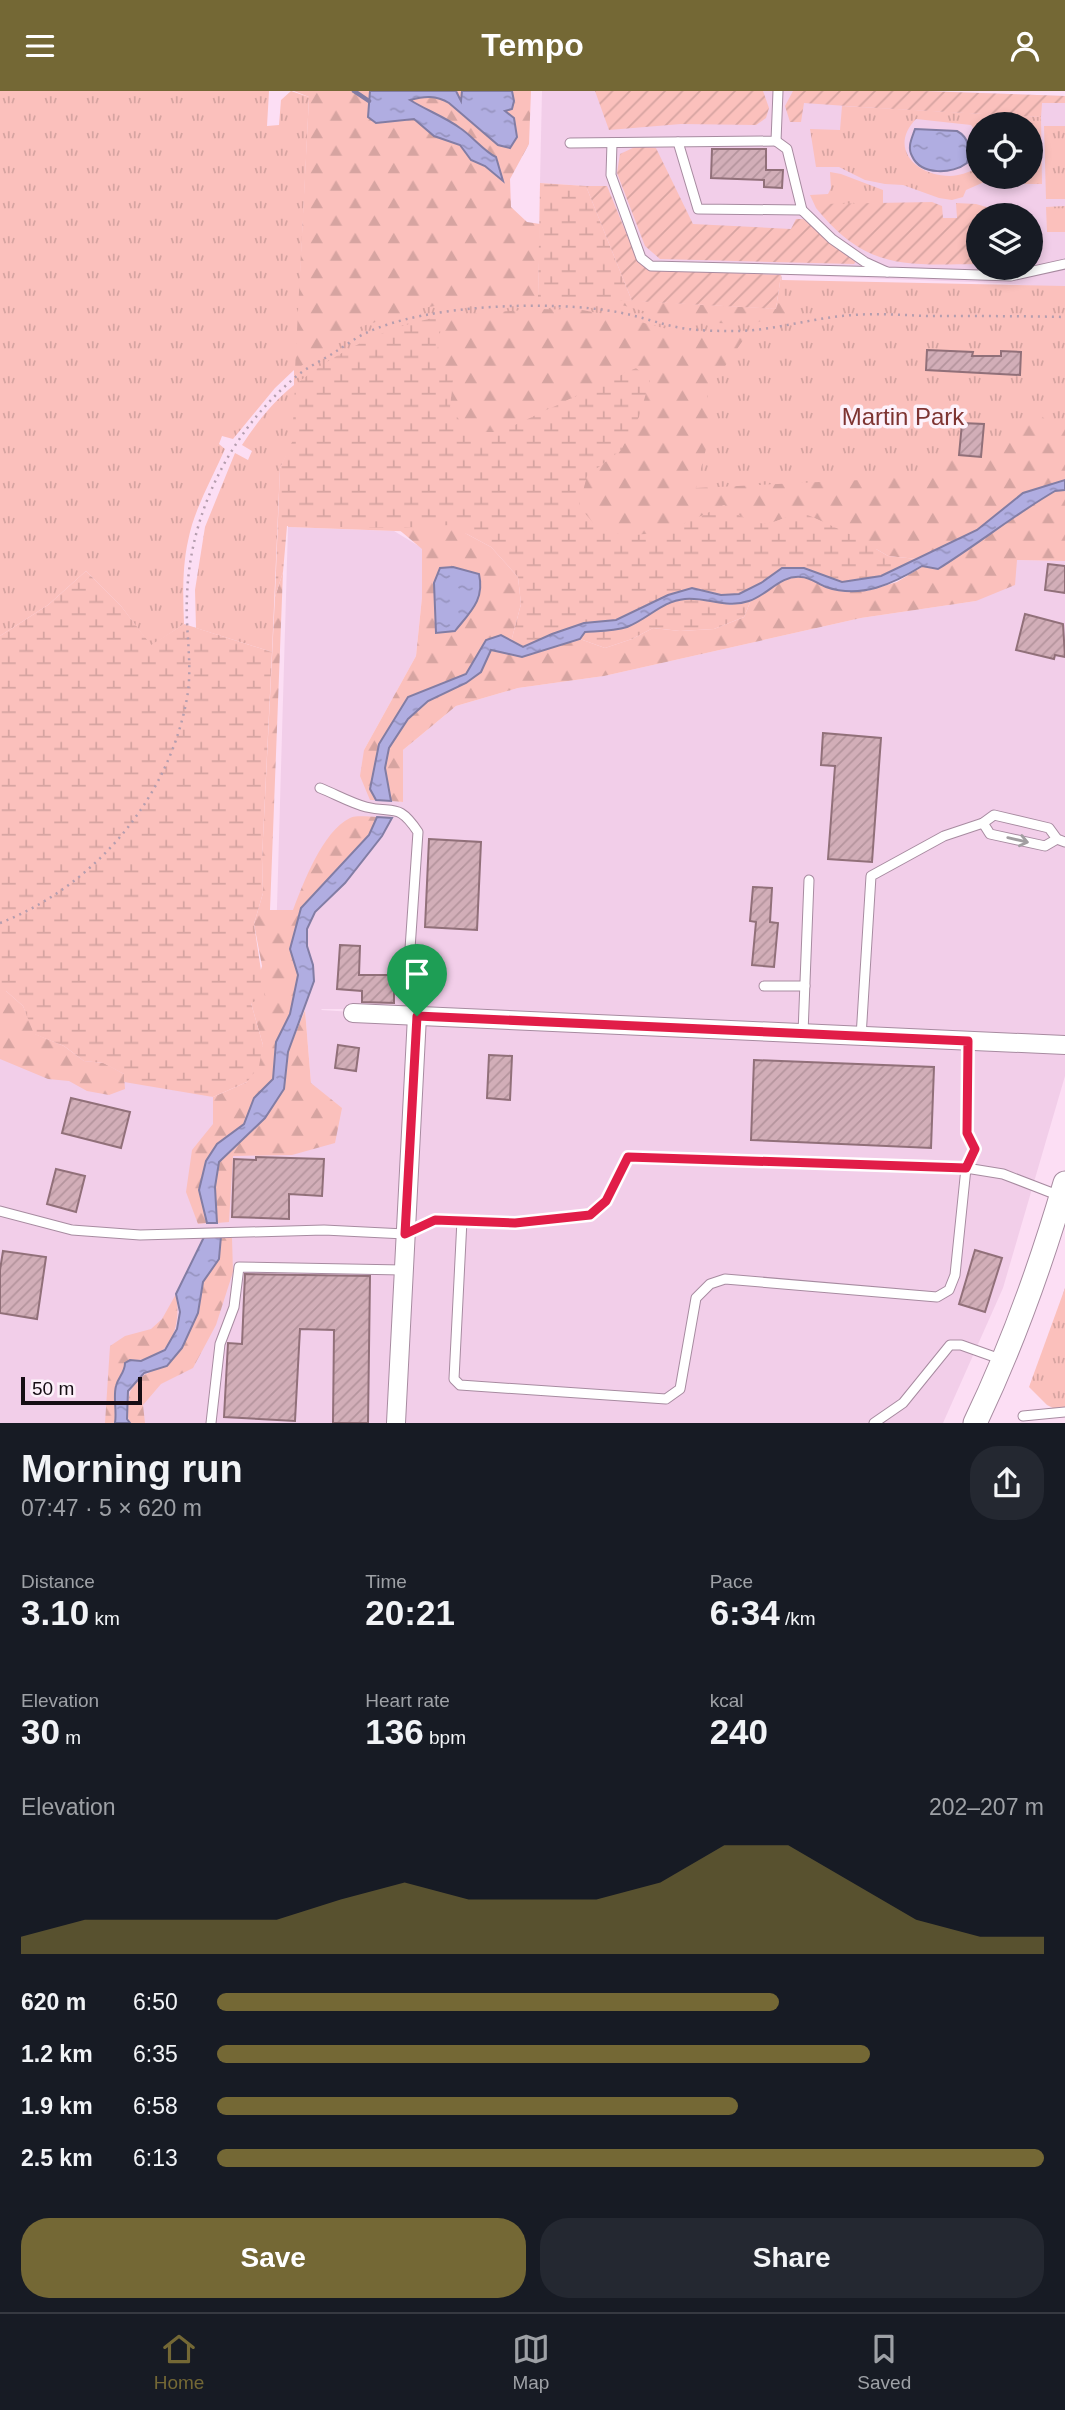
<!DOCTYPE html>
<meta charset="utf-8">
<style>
body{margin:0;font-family:Helvetica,sans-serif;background:#242831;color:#f1f3f6;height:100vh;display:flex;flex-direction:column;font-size:26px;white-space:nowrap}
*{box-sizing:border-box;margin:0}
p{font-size:23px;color:#9ea1a6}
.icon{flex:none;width:38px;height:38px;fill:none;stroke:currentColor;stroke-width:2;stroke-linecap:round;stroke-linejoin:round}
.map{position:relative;height:1332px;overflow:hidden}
.sheet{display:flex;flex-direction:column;background:#171b24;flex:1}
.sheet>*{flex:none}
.buttons{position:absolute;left:966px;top:21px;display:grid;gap:14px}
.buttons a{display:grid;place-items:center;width:77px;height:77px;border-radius:50%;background:#171b24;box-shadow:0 4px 10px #0003;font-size:35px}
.scale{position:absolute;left:21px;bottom:18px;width:121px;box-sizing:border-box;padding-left:7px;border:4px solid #160d14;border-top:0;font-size:19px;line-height:24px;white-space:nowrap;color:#160d14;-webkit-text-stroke:5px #fdf1fa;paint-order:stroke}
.pin{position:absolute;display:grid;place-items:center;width:60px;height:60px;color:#fff;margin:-72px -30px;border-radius:50% 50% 50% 0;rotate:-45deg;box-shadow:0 0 7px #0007}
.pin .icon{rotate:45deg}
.round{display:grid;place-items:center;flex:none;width:74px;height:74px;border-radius:28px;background:#242831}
.summary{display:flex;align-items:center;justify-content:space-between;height:119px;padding:0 21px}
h1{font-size:38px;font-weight:800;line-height:52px}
.figures{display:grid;grid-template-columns:repeat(3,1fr);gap:10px;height:119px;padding:7px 21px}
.figures div{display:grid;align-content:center}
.figures b{font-size:35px;font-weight:800}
.figures small{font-size:19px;font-weight:400}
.figures p{font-size:19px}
.chart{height:196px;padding:14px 21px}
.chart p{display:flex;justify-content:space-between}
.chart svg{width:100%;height:126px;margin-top:7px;fill:#746835;opacity:.7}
.action{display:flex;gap:14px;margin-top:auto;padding:14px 21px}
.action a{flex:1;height:80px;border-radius:28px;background:#746835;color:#fff;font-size:28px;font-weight:800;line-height:80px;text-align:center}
.action a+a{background:#242831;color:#f1f3f6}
ul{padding:0 21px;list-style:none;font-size:23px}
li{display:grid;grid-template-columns:112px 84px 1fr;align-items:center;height:52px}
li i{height:18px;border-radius:9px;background:#746835}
header{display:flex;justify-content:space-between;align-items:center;height:91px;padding:0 21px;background:#746835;color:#fff;font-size:32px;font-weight:800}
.dock{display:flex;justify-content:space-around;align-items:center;height:98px;border-top:2px solid #363941;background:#171b24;font-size:19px;color:#9ea1a6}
.dock a{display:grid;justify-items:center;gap:4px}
.dock .selected{color:#746835}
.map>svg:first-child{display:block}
</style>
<header><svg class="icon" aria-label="menu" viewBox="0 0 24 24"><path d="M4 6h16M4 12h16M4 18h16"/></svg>Tempo<svg class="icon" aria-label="person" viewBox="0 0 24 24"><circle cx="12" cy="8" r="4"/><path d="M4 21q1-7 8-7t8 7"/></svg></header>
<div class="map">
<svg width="1065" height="1332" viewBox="0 0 1065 1332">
<defs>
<pattern id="grass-tufts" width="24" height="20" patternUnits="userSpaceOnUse" patternTransform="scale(1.75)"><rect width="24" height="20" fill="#fbc0bc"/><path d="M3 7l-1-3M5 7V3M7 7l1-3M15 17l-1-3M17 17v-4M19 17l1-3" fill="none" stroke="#d6a4a1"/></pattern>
<pattern id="forest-firs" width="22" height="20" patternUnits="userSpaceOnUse" patternTransform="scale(1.75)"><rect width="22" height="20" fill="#fbc0bc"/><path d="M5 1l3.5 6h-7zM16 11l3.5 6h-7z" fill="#d6a4a1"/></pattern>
<pattern id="wetland-marsh" width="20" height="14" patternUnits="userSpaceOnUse" patternTransform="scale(1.75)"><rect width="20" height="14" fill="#fbc0bc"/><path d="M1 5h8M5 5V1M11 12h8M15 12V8" fill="none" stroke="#d6a4a1"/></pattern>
<pattern id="garden-furrows" width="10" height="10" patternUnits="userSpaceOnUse" patternTransform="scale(1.75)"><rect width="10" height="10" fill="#fbc0bc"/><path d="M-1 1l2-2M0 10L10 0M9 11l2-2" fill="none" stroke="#d6a4a1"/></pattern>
<pattern id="water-ripples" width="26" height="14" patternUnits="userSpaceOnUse" patternTransform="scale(1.75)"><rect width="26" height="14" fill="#b0ade1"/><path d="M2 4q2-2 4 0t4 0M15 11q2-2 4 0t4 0" fill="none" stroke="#9794c0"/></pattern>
<pattern id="building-hatch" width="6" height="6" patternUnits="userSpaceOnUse" patternTransform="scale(1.75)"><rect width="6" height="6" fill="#d2aeb8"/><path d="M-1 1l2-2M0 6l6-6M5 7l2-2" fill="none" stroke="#b4949d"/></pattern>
</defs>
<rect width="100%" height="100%" fill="#fcdef4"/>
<g fill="#f2cee9" fill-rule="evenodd">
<path d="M542,0H921L1065,5V198L999,192L782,184L632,210L586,95L540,92ZM978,33H1031V86H978ZM978,124H1031V177H978Z"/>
<path d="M288,436L394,440L422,457V506L416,565L364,659L370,708L402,711L403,659L456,615L518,597L604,585L861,527L976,510L1017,469L1065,470V985L1003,1197L943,1332H0V943L213,1006L252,1056L311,992L305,919H274ZM498,918L417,925L321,919L322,918Z"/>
</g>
<g fill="url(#grass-tufts)">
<path d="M0,0H269L267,35L279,34L281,9L291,0L309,6L300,190L776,218L782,189L1065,195V465L288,436L292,354L280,377L272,561L196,537L195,499L205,436L235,362L248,369L252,360L242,354C257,331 273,311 294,294V279L275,297L233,348L222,345L219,353L225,358C212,388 194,418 188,450C182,477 183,506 184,533L151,555L121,515L86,480L48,514L0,545Z"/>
<path d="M842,15L1041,26L1042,93H1025L1024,86H1031V33H978V43L971,34L916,28C888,57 916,85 950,85C959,85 968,81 977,78L978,60V86H1021V93L1002,95L991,88L966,99L963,106L952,109L939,107L903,94L885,93L865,89L839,76H816L810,38L840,39Z"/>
<path d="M1044,35H1065V108H1046Z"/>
<path d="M830,81L841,83L883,99V112L816,117L810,104L828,103L831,97Z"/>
<path d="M1065,115V141H1047L1046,116Z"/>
<path d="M1065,1197V1323L1047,1314L1029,1296Z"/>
</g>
<g fill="url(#forest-firs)">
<path d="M294,0H531L529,53L510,88L511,116L527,131L540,133L538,207L461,210L413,219L360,236L295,279L309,6Z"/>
<path d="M781,184L785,207L799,214L800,224C762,232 723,235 685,229C654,225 625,213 594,208L776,218Z"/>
<path d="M537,218L582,219L625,227L675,240L746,245L707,301L710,342L696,397L882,388L920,381L947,369L985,364L1002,356L1021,327L1039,322L1053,337H1065V389L1023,402L977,439L917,468L888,465L854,445L799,420C764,438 756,437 724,414C687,432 644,455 602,438C593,435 585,422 578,415L587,384L621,359L635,277L500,341H468L450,316L453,288L436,265L443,225Z"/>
<path d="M1065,399V470L1017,469L1015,494L976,510L861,527L604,585L518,597L456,615L403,659V711L391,710L385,677L389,657L409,628L428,610L466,592L491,559L522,566L580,548L605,557L632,548L653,537L680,540L714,538L744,526L751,509L785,488L803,485L828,497L867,500L897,491L923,475L939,478C978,453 1014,424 1055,400Z"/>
<path d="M450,434L491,456L518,486L521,513L511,551L501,544L486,549L466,583L408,606L397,626L370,698L376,709H370L360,685L364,659L416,565L422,506V458L397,437Z"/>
<path d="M283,481L270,819H293C304,791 322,741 350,727C357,724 369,726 377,726L369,744L301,817L290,857L298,883L290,923L276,951L273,988L254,1007L244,1033L217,1053L199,1099L207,1132L198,1133L186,1101L192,1059L213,1033V1006L247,991L263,954L251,912L262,875L254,833L263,802L262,767L275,506Z"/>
<path d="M0,900H6L23,915L35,943L64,955L84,970L104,972L124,983L125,998L109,1004L87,1000L69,990L48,988L0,968Z"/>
<path d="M305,919L311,992L342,1017L335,1052L292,1064L233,1065L229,1131L217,1132L215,1096L219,1071L265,1027L284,998L288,961Z"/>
<path d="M221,1145L232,1147L233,1181L216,1234L193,1277L161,1293L143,1314L145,1332H130C127,1326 128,1322 128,1315C129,1288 143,1283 167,1275L198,1222L203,1191L219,1168Z"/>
<path d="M176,1203C182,1237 170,1271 130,1269L116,1295L117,1320L115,1332H105L110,1255L125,1245L151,1238L162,1228Z"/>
</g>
<g fill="url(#wetland-marsh)">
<path d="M540,92L586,95L632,210L538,207Z"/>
<path d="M443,225L436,265L453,288L450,316L468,341H500L636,277L650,289L639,326L621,359L587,385L579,415C585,422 594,435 602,438C644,455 687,432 724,414C756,437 764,438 799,420L854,445L888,465L917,468L881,485L842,491L804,477H782L761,492L738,503L721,504L692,497L668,504L615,530L552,543L522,556L511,551L521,513L518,486L491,456L450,434L397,437L287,435L283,481L275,506L280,377L292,351L295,294C339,259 387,235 443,225Z"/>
<path d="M86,480L121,515L151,554L184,533L272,561L262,767L263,802L254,833L265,906L251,912L263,954L259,975L247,991L213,1006L124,991V983L103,972L84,970L64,955L34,943L23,915L6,900H0V545L48,514Z"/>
<path d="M684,508H702L731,514L751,509L744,526L714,538L680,540L653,537L632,548L605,557L580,548L585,541L629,535L669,511Z"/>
</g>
<g fill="url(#garden-furrows)">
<path d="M595,0H763L769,17L766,27L756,34L681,33L609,39Z"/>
<path d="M793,0H921L1065,5V12H1042L1041,26C962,22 883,18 804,12L801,31H790L785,15Z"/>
<path d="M637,55L656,57L693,133L791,138L796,128H803L857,169L854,173L660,168L645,155L617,82L620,63Z"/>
<path d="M586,95H607L638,171L652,179L781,184L776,218L632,210Z"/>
<path d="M932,111L942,115L943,127H957L956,112L976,113L993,118V124H978V173C904,174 867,179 816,117L820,113Z"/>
</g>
<g fill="url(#water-ripples)" stroke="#827da4" stroke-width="2">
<path d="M370,0H456L461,10L462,0H512L514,10L512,18L505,20L514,27L517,46L510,57L498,54L449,12C436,4 424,5 410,9C426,19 445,26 460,37C471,44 486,62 496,66L503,90L485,75L471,69L460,54L434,45L414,28L376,32L368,26Z"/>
<path d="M915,38L957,40C970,47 970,59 967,72C953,83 921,85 912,65C907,56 912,47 915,38Z"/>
<path d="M1065,389V399L1055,400C1014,424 978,453 938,478L922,475C893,493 861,508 826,496C818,493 810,486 801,486C780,484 768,504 749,510C726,518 708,506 685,508C662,510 648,528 627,536C614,540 599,540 585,541L580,548L522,566L491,559L481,581L466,592L428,610L408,628L389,657L385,677L391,710L376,709L370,698L379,653L408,606L466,583L486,549L501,544L523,556L552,543L584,532L616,529L668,504L692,497L721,504L739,503L761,492L782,477H804L842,491L881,485L977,439L1023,402Z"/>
<path d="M453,476L479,483C485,509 470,521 455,540L436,542L434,492L440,477Z"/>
<path d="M377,726L392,727L382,745L345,792L315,821L307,838V855L313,874L314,890L288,961L284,998L265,1027L219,1071L215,1096L217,1132H207L199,1099L206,1070L217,1053L244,1033L254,1007L273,988L276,951L290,923L298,884L290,858L301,817L369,744Z"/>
<path d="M221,1145L219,1168L203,1191L198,1222L182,1257L167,1275L144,1282L128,1300L127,1328L130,1332H115C117,1320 113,1306 116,1295C118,1286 125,1282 125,1272L130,1269L141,1270L165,1259L177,1238L180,1221L176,1203L204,1146Z"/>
</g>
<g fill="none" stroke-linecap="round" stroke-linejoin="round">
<path stroke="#827da4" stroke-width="4.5" d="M354,0L369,10"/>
</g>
<g fill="url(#building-hatch)" stroke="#917079" stroke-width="2">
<path d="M712,58H766V79H783L782,97L764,96V89L711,87Z"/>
<path d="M927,259L973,261L972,265H1001V260L1021,261L1020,284L926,279Z"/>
<path d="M962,332L984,333L981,366L959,364Z"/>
<path d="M1048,473L1065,475V502L1045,499Z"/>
<path d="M1025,523L1063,533L1065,566L1055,564L1054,568L1016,559Z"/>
<path d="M823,642L881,647L872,771L828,768L835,675L821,674Z"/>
<path d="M429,748L481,751L477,839L425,836Z"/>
<path d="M753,796L772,797L770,831L778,832L774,876L752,874L756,831L750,830Z"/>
<path d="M340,854L360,855L359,884H394V912L362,911V900L337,898Z"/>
<path d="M338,954L359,957L356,980L335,977Z"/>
<path d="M489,964L512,965L510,1009L487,1007Z"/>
<path d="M754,969L934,976L931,1057L751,1049Z"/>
<path d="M71,1007L130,1021L121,1057L62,1042Z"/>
<path d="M256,1066L324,1068L322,1105L289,1103V1128L232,1126L234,1068L256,1069Z"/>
<path d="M56,1078L85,1085L76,1121L47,1113Z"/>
<path d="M975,1159L1002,1167L985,1221L959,1213Z"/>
<path d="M3,1160L46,1166L37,1228L0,1222V1179Z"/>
<path d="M245,1183L370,1185L368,1332H333L334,1239L300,1238L295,1330L224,1326L228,1252L242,1253Z"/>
</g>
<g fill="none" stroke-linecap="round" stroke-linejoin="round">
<g stroke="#a78ba0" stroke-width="11">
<g id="lane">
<path d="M678,51L698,118L802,119L787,58L776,50"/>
<path d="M570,52L776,50L778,0"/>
<path d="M612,52L611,84L641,167L651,175L887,181"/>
<path d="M802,119L832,148L865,171L887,181L1011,185L1065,173"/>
<path d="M320,697C335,703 351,712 366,716C394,723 398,711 418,741L408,887L418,908L417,925"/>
<path d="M983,732L990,743L1045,755L1057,748"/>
<path d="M764,895H805"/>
<path d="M803,942L809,789"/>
<path d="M861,946L871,785L944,745L983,732L994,724L1049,737L1057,748L1065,751"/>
<path d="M0,1120L72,1139L140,1144L324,1139L405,1143L435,1129L515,1132L590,1124L606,1109L628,1066L966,1077L1003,1083L1060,1105"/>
<path d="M462,1129L454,1288L460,1294L666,1308L680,1298L696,1207L710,1193L725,1188L937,1206L949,1199L955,1184L966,1077L975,1058L967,1042L968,950"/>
<path d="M1023,1325L1065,1321"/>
<path d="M211,1332L220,1253L234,1216L239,1176L403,1179"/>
<path d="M874,1332L903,1312L950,1254H961L1003,1269"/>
</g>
</g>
<g stroke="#a78ba0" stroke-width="20">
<g id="street">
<path d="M353,922L1065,954"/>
<path d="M396,1332L417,925"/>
</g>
</g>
<g stroke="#a78ba0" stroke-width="25">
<path id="secondary" d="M975,1332C1012,1255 1041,1174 1065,1092"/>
</g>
<path stroke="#b49dae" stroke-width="2.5" stroke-dasharray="2 5" stroke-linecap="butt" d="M0,832C95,795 169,707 187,607C193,573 185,539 187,505C190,420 232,338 298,284C309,275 323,269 335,261C345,255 355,247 366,242C426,213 552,209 617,221C641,225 664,235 688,238C704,240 722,240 739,240C777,239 815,226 854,224C878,222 903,224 927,225C973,225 1019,225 1065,226"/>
<use href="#lane" stroke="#fff" stroke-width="9"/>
<use href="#street" stroke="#fff" stroke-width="18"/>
<use href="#secondary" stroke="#fff" stroke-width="23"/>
</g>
<defs><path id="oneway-shaft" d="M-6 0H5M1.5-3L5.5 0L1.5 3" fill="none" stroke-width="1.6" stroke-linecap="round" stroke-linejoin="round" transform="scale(1.75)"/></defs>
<use stroke="#a29ea1" href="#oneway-shaft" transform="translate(1018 749) rotate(13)"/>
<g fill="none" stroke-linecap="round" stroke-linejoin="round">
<g stroke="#fff" stroke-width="14">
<path id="route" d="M417,925L968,950L967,1042L975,1058L966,1077L628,1066L606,1110L590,1124L515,1132L435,1129L405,1143Z"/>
</g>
<use href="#route" stroke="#e11d48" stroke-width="9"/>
</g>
<g text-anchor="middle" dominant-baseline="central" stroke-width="7" stroke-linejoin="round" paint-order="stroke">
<g font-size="24" fill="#7e3432" stroke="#fdf1fa">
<text x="903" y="325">Martin Park</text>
</g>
</g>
</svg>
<div class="buttons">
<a><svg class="icon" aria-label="locate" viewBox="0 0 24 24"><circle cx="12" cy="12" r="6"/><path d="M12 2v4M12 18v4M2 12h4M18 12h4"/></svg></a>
<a><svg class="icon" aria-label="layers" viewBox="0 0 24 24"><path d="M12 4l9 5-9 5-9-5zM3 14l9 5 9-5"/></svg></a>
</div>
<div class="scale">50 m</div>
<div class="pin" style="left:417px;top:925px;background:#1e9e55"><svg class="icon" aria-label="arrive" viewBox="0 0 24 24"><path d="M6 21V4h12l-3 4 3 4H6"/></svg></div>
</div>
<section class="sheet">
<div class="summary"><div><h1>Morning run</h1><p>07:47 · 5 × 620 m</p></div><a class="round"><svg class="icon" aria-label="share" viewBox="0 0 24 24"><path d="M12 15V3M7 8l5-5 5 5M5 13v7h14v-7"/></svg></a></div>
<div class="figures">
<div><p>Distance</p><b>3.10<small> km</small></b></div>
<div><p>Time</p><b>20:21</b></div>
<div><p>Pace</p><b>6:34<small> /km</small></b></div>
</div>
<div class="figures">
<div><p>Elevation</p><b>30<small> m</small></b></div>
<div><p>Heart rate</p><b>136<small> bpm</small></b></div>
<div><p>kcal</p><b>240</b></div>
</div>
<div class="chart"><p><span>Elevation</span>202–207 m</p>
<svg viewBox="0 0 160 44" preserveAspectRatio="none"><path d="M0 44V38L10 32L20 32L30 32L40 32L50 25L60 19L70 25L80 25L90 25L100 19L110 6L120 6L130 19L140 32L150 38L160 38V44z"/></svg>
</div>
<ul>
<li><b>620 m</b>6:50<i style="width:68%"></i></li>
<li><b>1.2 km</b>6:35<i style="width:79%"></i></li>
<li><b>1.9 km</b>6:58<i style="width:63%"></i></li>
<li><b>2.5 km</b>6:13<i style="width:100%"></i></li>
</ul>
<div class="action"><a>Save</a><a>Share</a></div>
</section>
<nav class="dock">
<a class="selected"><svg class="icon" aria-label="home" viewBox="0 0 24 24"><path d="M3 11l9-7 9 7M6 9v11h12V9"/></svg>Home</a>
<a><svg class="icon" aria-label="map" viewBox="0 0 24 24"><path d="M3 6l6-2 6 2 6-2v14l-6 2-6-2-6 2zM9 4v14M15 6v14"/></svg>Map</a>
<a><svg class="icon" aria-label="saved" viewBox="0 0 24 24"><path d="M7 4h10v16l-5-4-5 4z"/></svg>Saved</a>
</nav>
